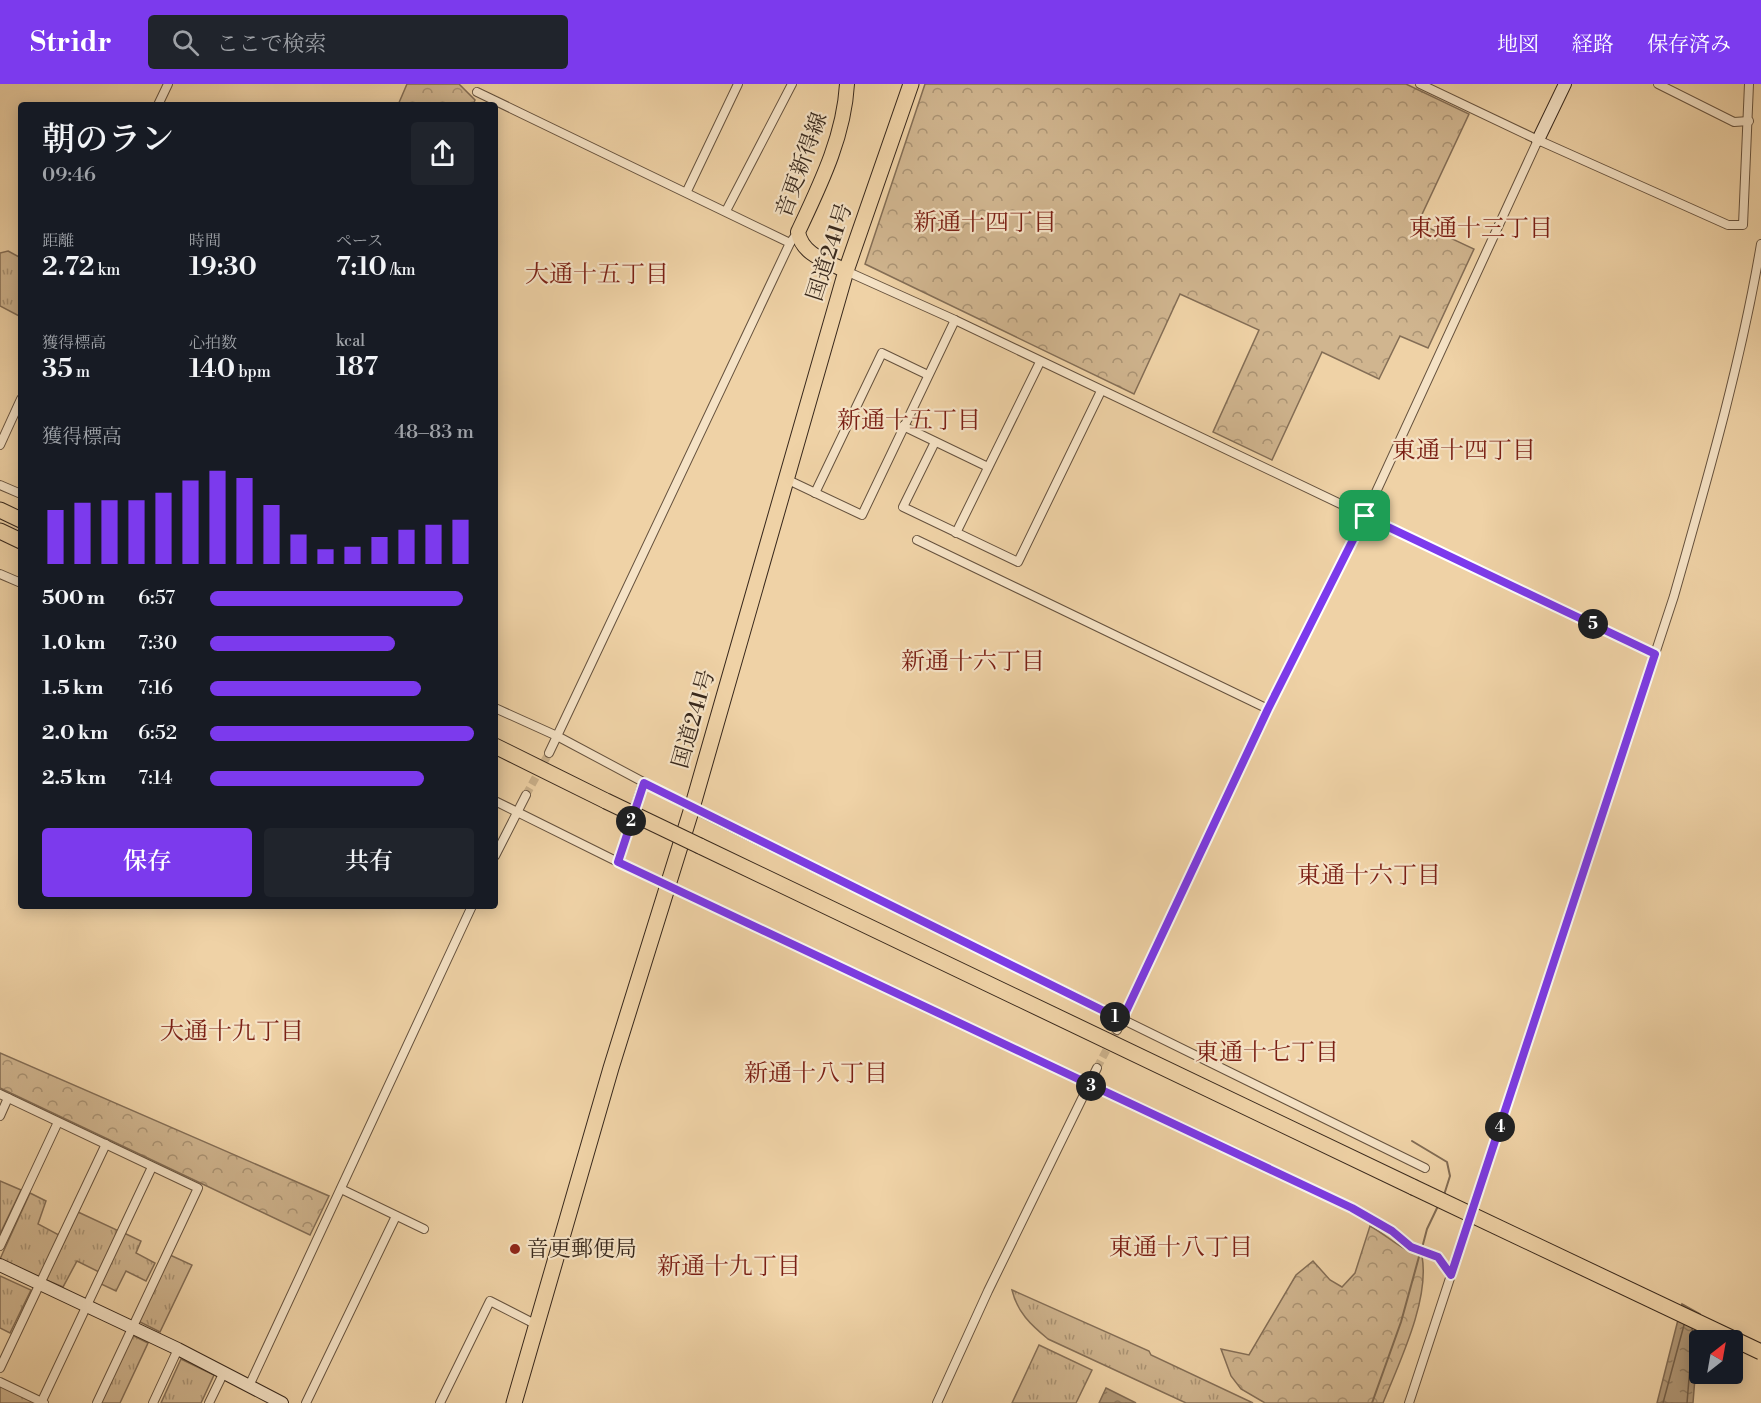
<!DOCTYPE html>
<html lang="ja">
<meta charset="utf-8">
<style>
body{margin:0;font-family:"Libre Bodoni","Noto Serif JP",serif;background:#20242c;color:#f1f3f6;height:100vh;display:flex;flex-direction:column;font-size:22px;white-space:nowrap}
*{box-sizing:border-box;margin:0}
p{font-size:20px;color:#9ea1a6}
.icon{flex:none;width:33px;height:33px;fill:none;stroke:currentColor;stroke-width:2;stroke-linecap:round;stroke-linejoin:round}
.map{position:relative;flex:1;overflow:hidden}
.drawer{position:absolute;left:18px;top:18px;width:480px;height:807px;display:flex;flex-direction:column;background:#171b24;border-radius:6px;box-shadow:0 3px 15px #0003}
.drawer>*{flex:none}
.needle{width:39px;rotate:31deg}
.fabs{position:absolute;left:1689px;top:1246px;display:grid;gap:12px}
.fabs a{display:grid;place-items:center;width:54px;height:54px;border-radius:6px;background:#171b24;box-shadow:0 3px 15px #0003;font-size:30px}
.pin{position:absolute;display:grid;place-items:center;width:51px;height:51px;color:#fff;margin:-26px;border-radius:12px;box-shadow:0 3px 9px #0006}
.km{position:absolute;width:30px;height:30px;margin:-15px;border-radius:50%;background:#222;color:#fff;font-size:16px;line-height:30px;text-align:center}
.round{display:grid;place-items:center;flex:none;width:63px;height:63px;border-radius:6px;background:#20242c}
.summary{display:flex;align-items:center;justify-content:space-between;height:102px;padding:0 24px}
h1{font-size:33px;font-weight:600;line-height:45px}
.metrics{display:grid;grid-template-columns:repeat(3,1fr);gap:9px;height:102px;padding:6px 24px}
.metrics div{display:grid;align-content:center}
.metrics b{font-size:26px;font-weight:600}
.metrics small{font-size:16px;font-weight:400}
.metrics p{font-size:16px}
.chart{height:168px;padding:12px 24px}
.chart p{display:flex;justify-content:space-between}
.chart svg{width:100%;height:108px;margin-top:6px;stroke:#7c3aed;stroke-width:6}
.button{display:flex;gap:12px;margin-top:auto;padding:12px 24px}
.button a{flex:1;height:69px;border-radius:6px;background:#7c3aed;color:#fff;font-size:24px;font-weight:600;line-height:69px;text-align:center}
.button a+a{background:#20242c;color:#f1f3f6}
ul{padding:0 24px;list-style:none;font-size:20px}
li{display:grid;grid-template-columns:96px 72px 1fr;align-items:center;height:45px}
li i{height:15px;border-radius:8px;background:#7c3aed}
header{display:flex;align-items:center;gap:36px;box-sizing:border-box;height:84px;padding:0 30px;background:#7c3aed;color:#fff}
header strong{font-size:28px}
nav{display:flex;gap:33px;margin-inline-start:auto;font-size:21px}
.search{width:420px;height:54px;background:#20242c;display:flex;align-items:center;gap:15px;box-sizing:border-box;padding:0 21px;border-radius:6px;color:#9ea1a6;font-size:22px}
.map>svg:first-child{display:block}
</style>
<header>
<strong>Stridr</strong>
<div class="search"><svg class="icon" aria-label="search" viewBox="0 0 24 24"><circle cx="10" cy="10" r="6"/><path d="M15 15l6 6"/></svg>ここで検索</div>
<nav><a>地図</a><a>経路</a><a>保存済み</a></nav>
</header>
<div class="map">
<svg width="1761" height="1319" viewBox="0 0 1761 1319">
<defs>
<pattern id="grass-tufts" width="24" height="20" patternUnits="userSpaceOnUse" patternTransform="scale(1.5)"><rect width="24" height="20" fill="#d0b58f"/><path d="M3 7l-1-3M5 7V3M7 7l1-3M15 17l-1-3M17 17v-4M19 17l1-3" fill="none" stroke="#aa9374"/></pattern>
<pattern id="forest-crowns" width="20" height="18" patternUnits="userSpaceOnUse" patternTransform="scale(1.5)"><rect width="20" height="18" fill="#d0b58f"/><path d="M2 6a3 3 0 1 1 6 0M12 15a3 3 0 1 1 6 0" fill="none" stroke="#aa9374"/></pattern>
<pattern id="water-ripples" width="26" height="14" patternUnits="userSpaceOnUse" patternTransform="scale(1.5)"><rect width="26" height="14" fill="#b19877"/><path d="M2 4q2-2 4 0t4 0M15 11q2-2 4 0t4 0" fill="none" stroke="#917c61"/></pattern>
</defs>
<rect width="100%" height="100%" fill="#efd2a6"/>
<filter id="stains"><feTurbulence type="fractalNoise" baseFrequency=".00333" numOctaves="4"/><feColorMatrix values="0 0 0 0 .2 0 0 0 0 .09 0 0 0 0 .02 0 0 0 .5 -.17"/></filter>
<radialGradient id="worn" r=".72"><stop offset=".6" stop-color="#630" stop-opacity="0"/><stop offset="1" stop-color="#630" stop-opacity=".3"/></radialGradient>
<g fill="url(#grass-tufts)" stroke="#846e56" stroke-width="1.5">
<path d="M8,167L21,174V233L0,222V169Z"/>
<path d="M0,1097L21,1106L0,1150Z"/>
<path d="M30,1109L46,1117L38,1140L59,1151L40,1194L0,1175Z"/>
<path d="M78,1128L119,1147L99,1188L77,1177L63,1203L46,1196Z"/>
<path d="M124,1149L141,1157L136,1169L155,1179L146,1197L126,1187L116,1207L101,1200Z"/>
<path d="M170,1171L192,1181L160,1248L138,1237Z"/>
<path d="M0,1192L31,1206L10,1249L0,1244Z"/>
<path d="M1012,1206L1149,1267L1151,1271L1253,1319H1186L1048,1255C1031,1241 1017,1228 1012,1206Z"/>
<path d="M132,1251L148,1259L120,1319H100Z"/>
<path d="M1039,1261L1092,1286L1076,1319H1012Z"/>
<path d="M181,1275L214,1291L201,1319H161Z"/>
<path d="M0,1301L34,1317V1319H0Z"/>
</g>
<g fill="url(#forest-crowns)" stroke="#846e56" stroke-width="1.5">
<path d="M407,0H459L475,16L473,21H398Z"/>
<path d="M925,0H1406L1469,30L1418,139L1474,165L1428,264L1400,252L1379,295L1322,268L1272,376L1213,348L1259,246L1180,210L1134,310L865,180Z"/>
<path d="M0,969L329,1112L310,1151L0,1004Z"/>
<path d="M1370,1142C1391,1154 1399,1165 1422,1172C1430,1216 1399,1279 1383,1319H1265L1241,1305L1231,1292L1221,1265L1249,1271L1296,1191L1313,1177L1330,1196L1342,1203L1355,1189Z"/>
</g>
<g fill="url(#water-ripples)" stroke="#816b53" stroke-width="1.5">
<path d="M1682,1220L1700,1230L1693,1319H1657Z"/>
<path d="M1106,1304L1136,1319H1099Z"/>
</g>
<g fill="none" stroke-linecap="round" stroke-linejoin="round">
<g stroke="#74604a" stroke-width="1.5">
<path d="M1663,1319L1684,1241"/>
<path d="M1687,1319L1691,1270L1695,1263L1692,1245"/>
</g>
<g stroke="#816b53" stroke-width="2">
<path d="M1412,1057L1447,1078L1450,1092L1444,1111"/>
<path d="M1422,1164L1427,1145L1438,1122"/>
<path d="M1372,1319L1401,1238L1420,1169"/>
</g>
<g stroke="#cab08a" stroke-width="8" stroke-dasharray="8 4" stroke-linecap="butt">
<path d="M526,711L549,669"/>
<path d="M1097,984L1117,946"/>
</g>
<g stroke="#66523e" stroke-width="10">
<g id="street">
<path d="M1420,0L1538,56L1728,141H1743L1749,0"/>
<path d="M1658,0L1734,38L1749,37"/>
<path d="M477,8L790,159"/>
<path d="M158,21L168,0"/>
<path d="M687,107L738,0"/>
<path d="M726,127L792,0"/>
<path d="M846,187L955,236L1655,570"/>
<path d="M903,342L988,383"/>
<path d="M935,358L903,423L1018,478L1101,307"/>
<path d="M0,361L21,315"/>
<path d="M786,395L862,431L955,236"/>
<path d="M0,401L21,410"/>
<path d="M815,409L882,269L928,291"/>
<path d="M956,449L1040,278"/>
<path d="M917,456L1268,625"/>
<path d="M0,490L21,499"/>
<path d="M495,624L557,652L692,724L1425,1084"/>
<path d="M549,669L790,159L798,148"/>
<path d="M495,717L618,778L1352,1124L1392,1147L1411,1163L1438,1173L1451,1191"/>
<path d="M495,772L526,711"/>
<path d="M618,778L643,699"/>
<path d="M1117,946L1268,625L1365,432L1538,56"/>
<path d="M0,1010L198,1104L97,1319"/>
<path d="M0,1032L8,1014"/>
<path d="M341,1105L424,1145"/>
<path d="M0,1162L58,1038"/>
<path d="M0,1284L106,1060"/>
<path d="M0,1298L44,1319"/>
<path d="M249,1302L472,822"/>
<path d="M41,1319L152,1083"/>
<path d="M153,1319L178,1265"/>
<path d="M209,1319L223,1290"/>
<path d="M306,1319L396,1132"/>
<path d="M440,1319L490,1217L535,1240"/>
<path d="M937,1319L988,1207L1097,984"/>
<path d="M1409,1319L1674,512C1707,396 1741,279 1761,160"/>
</g>
</g>
<g stroke="#38281c" stroke-width="14">
<g id="secondary">
<path d="M1538,56L1565,0"/>
<path d="M0,1181L178,1265L282,1319"/>
</g>
</g>
<g stroke="#38281c" stroke-width="16">
<path id="primary" d="M846,187C827,177 802,171 798,148C820,101 844,53 847,0"/>
</g>
<g stroke="#38281c" stroke-width="17">
<g id="highway">
<path d="M0,426L21,436"/>
<path d="M0,447L21,457"/>
<path d="M495,662L606,717"/>
<path d="M700,762L1413,1103"/>
<path d="M514,1319L611,984L692,724L846,187L911,0"/>
</g>
</g>
<use href="#street" stroke="#f5e2c5" stroke-width="8"/>
<use href="#secondary" stroke="#f5e2c5" stroke-width="12"/>
<use href="#primary" stroke="#efd2a6" stroke-width="14"/>
<use href="#highway" stroke="#efd2a6" stroke-width="15"/>
<g stroke="#38281c" stroke-width="17" stroke-linecap="butt">
<g id="highway-bridge">
<path d="M606,717L700,762"/>
<path d="M1413,1103L1761,1268"/>
</g>
</g>
<use href="#highway-bridge" stroke="#efd2a6" stroke-width="15"/>
</g>
<g fill="none" stroke-linecap="round" stroke-linejoin="round">
<g stroke="#fff" stroke-width="12">
<path id="route" d="M1365,432L1655,570L1451,1191L1438,1173L1411,1163L1392,1147L1352,1124L618,778L644,699L1122,936L1268,625Z"/>
</g>
<use href="#route" stroke="#7c3aed" stroke-width="8"/>
</g>
<circle fill="#8f2418" stroke="#f5e2c5" stroke-width="2" cx="515" cy="1165" r="6"/>
<g text-anchor="middle" dominant-baseline="central" stroke-width="4.5" stroke-linejoin="round" paint-order="stroke">
<g font-size="22" fill="#38281c" stroke="#f5e2c5">
<text transform="translate(802 81) rotate(-70)">音更新得線</text>
<text transform="translate(830 168) rotate(-72)">国道241号</text>
<text transform="translate(694 635) rotate(-74)">国道241号</text>
</g>
<g font-size="22" fill="#38281c" stroke="#f5e2c5" text-anchor="start">
<text x="527" y="1165">音更郵便局</text>
</g>
<g font-size="24" fill="#7a1f14" stroke="#f5e2c5">
<text x="985" y="139">新通十四丁目</text>
<text x="1481" y="145">東通十三丁目</text>
<text x="597" y="191">大通十五丁目</text>
<text x="909" y="337">新通十五丁目</text>
<text x="1464" y="367">東通十四丁目</text>
<text x="973" y="578">新通十六丁目</text>
<text x="1369" y="792">東通十六丁目</text>
<text x="232" y="948">大通十九丁目</text>
<text x="1267" y="969">東通十七丁目</text>
<text x="816" y="990">新通十八丁目</text>
<text x="1181" y="1164">東通十八丁目</text>
<text x="729" y="1183">新通十九丁目</text>
</g>
</g>
<rect width="100%" height="100%" filter="url(#stains)"/>
<rect width="100%" height="100%" fill="url(#worn)"/>
</svg>
<div class="fabs">
<a><svg class="needle" viewBox="-14 -14 28 28"><path d="M0-13l5 13h-10z" fill="#e53935"/><path d="M0 13l5-13h-10z" fill="#9ea1a6"/></svg></a>
</div>
<div class="pin" style="left:1365px;top:432px;background:#1e9e55"><svg class="icon" aria-label="arrive" viewBox="0 0 24 24"><path d="M6 21V4h12l-3 4 3 4H6"/></svg></div>
<b class="km" style="left:1115px;top:933px">1</b>
<b class="km" style="left:631px;top:737px">2</b>
<b class="km" style="left:1091px;top:1002px">3</b>
<b class="km" style="left:1500px;top:1043px">4</b>
<b class="km" style="left:1593px;top:540px">5</b>
<section class="drawer">
<div class="summary"><div><h1>朝のラン</h1><p>09:46</p></div><a class="round"><svg class="icon" aria-label="share" viewBox="0 0 24 24"><path d="M12 15V3M7 8l5-5 5 5M5 13v7h14v-7"/></svg></a></div>
<div class="metrics">
<div><p>距離</p><b>2.72<small> km</small></b></div>
<div><p>時間</p><b>19:30</b></div>
<div><p>ペース</p><b>7:10<small> /km</small></b></div>
</div>
<div class="metrics">
<div><p>獲得標高</p><b>35<small> m</small></b></div>
<div><p>心拍数</p><b>140<small> bpm</small></b></div>
<div><p>kcal</p><b>187</b></div>
</div>
<div class="chart"><p><span>獲得標高</span>48–83 m</p>
<svg viewBox="0 0 160 44" preserveAspectRatio="none"><path d="M5 44V22M15 44V19M25 44V18M35 44V18M45 44V15M55 44V10M65 44V6M75 44V9M85 44V20M95 44V32M105 44V38M115 44V37M125 44V33M135 44V30M145 44V28M155 44V26"/></svg>
</div>
<ul>
<li><b>500 m</b>6:57<i style="width:96%"></i></li>
<li><b>1.0 km</b>7:30<i style="width:70%"></i></li>
<li><b>1.5 km</b>7:16<i style="width:80%"></i></li>
<li><b>2.0 km</b>6:52<i style="width:100%"></i></li>
<li><b>2.5 km</b>7:14<i style="width:81%"></i></li>
</ul>
<div class="button"><a>保存</a><a>共有</a></div>
</section>
</div>
